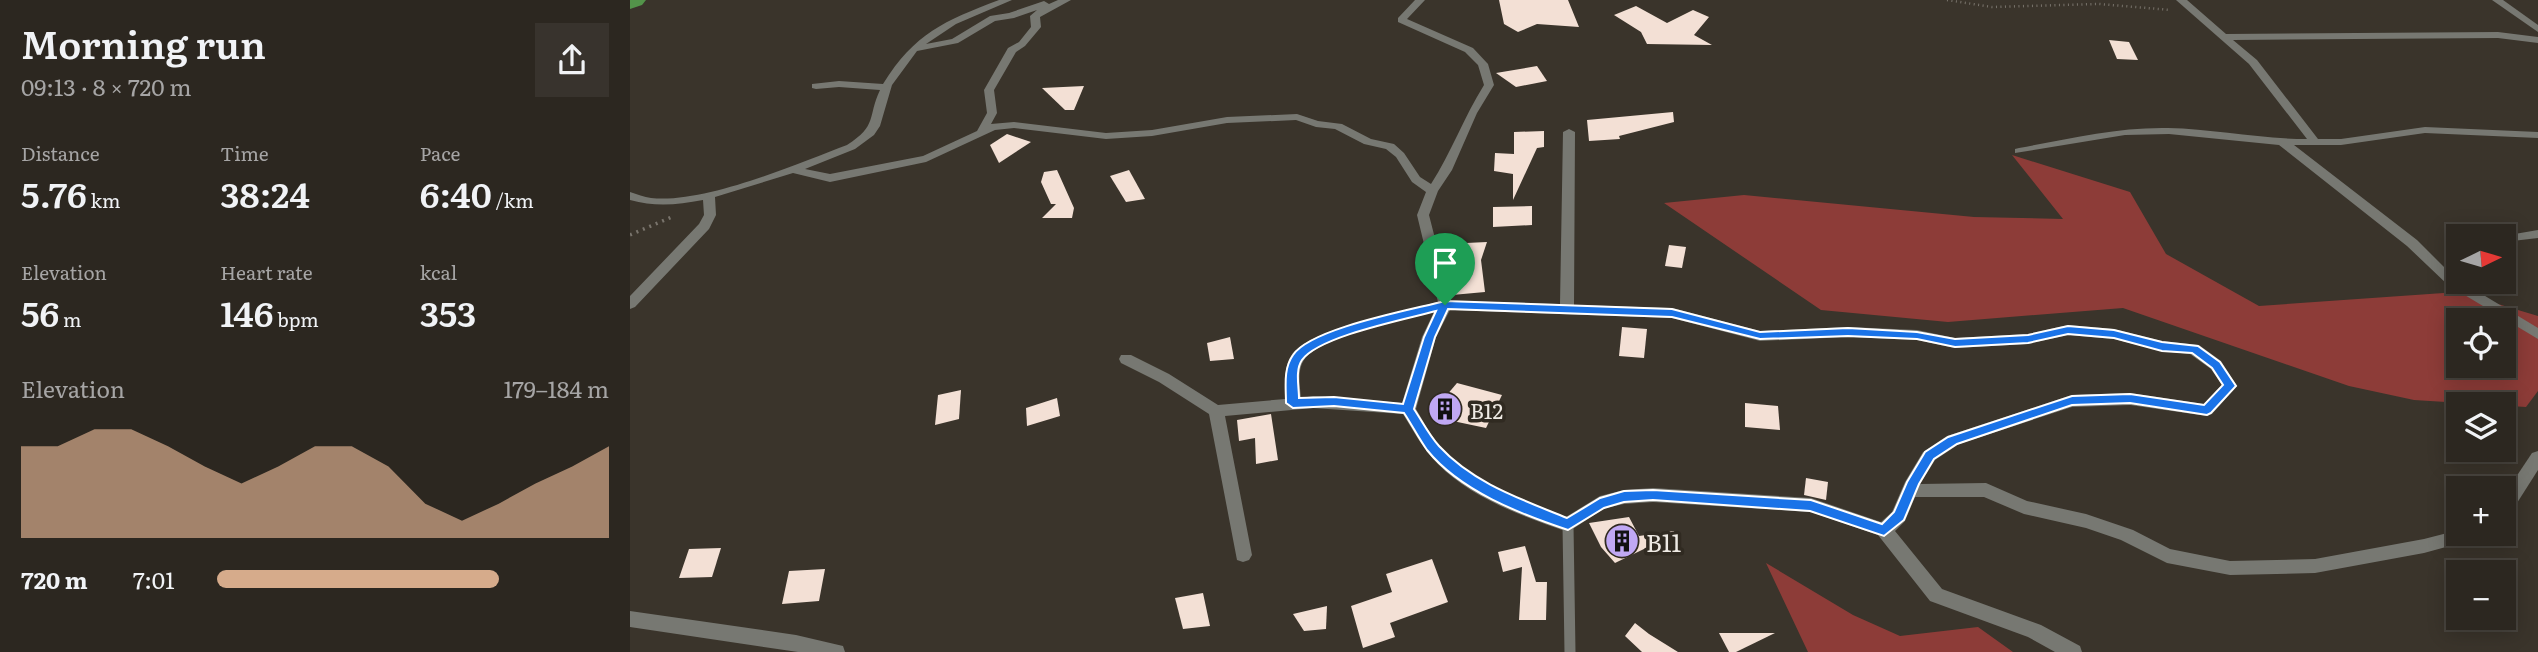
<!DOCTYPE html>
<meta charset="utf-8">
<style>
body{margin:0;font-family:Literata,serif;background:#38332d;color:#f1f3f6;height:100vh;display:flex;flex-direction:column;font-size:26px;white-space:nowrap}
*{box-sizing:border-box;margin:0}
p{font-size:23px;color:#a6a5a5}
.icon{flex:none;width:38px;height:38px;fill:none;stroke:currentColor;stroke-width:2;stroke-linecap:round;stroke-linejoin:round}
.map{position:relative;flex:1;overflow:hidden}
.panel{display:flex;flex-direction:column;background:#2c2720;width:630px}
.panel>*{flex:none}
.needle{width:46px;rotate:85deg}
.fabs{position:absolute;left:1816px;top:224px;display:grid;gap:14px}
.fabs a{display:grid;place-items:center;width:70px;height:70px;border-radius:0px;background:#2c2720;box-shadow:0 4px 18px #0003,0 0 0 2px #48443e;font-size:35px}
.pin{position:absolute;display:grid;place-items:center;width:60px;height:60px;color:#fff;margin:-72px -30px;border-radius:50% 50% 50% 0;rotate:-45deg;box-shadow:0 0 7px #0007}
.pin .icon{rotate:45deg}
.round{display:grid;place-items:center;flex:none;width:74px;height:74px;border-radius:0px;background:#38332d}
.headline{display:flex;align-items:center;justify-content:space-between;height:119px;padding:0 21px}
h1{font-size:38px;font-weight:600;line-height:52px}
.figures{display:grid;grid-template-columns:repeat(3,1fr);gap:10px;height:119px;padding:7px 21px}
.figures div{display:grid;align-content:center}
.figures b{font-size:35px;font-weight:600}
.figures small{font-size:19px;font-weight:400}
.figures p{font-size:19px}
.chart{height:196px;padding:14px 21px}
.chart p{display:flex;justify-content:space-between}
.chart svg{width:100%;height:126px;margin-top:7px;fill:#d6ab8b;opacity:.7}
ul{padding:0 21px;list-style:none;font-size:23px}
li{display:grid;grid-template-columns:112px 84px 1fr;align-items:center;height:52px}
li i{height:18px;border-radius:9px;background:#d6ab8b}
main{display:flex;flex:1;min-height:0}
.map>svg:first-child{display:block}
</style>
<main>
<section class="panel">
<div class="headline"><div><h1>Morning run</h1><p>09:13 · 8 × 720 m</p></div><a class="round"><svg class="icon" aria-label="share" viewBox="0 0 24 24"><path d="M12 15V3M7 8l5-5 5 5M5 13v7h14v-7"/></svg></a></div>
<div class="figures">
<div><p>Distance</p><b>5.76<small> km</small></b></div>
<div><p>Time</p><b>38:24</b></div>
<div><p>Pace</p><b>6:40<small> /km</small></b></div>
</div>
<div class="figures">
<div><p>Elevation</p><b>56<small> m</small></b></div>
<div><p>Heart rate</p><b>146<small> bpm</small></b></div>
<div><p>kcal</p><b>353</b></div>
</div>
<div class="chart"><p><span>Elevation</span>179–184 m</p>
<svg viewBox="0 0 160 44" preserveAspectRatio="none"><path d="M0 44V12L10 12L20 6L30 6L40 12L50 19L60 25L70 19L80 12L90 12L100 19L110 32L120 38L130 32L140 25L150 19L160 12V44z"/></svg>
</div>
<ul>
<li><b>720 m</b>7:01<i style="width:72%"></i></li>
</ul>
</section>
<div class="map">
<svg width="1908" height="652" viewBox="0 0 1908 652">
<rect width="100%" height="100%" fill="#3a342b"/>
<g fill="#8d3c38" fill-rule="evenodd">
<path d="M1382,155L1500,192L1536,254L1629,306L1828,292L1908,316V391L1896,407L1784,400L1719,386L1493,308L1318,322L1191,310L1034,203L1114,195L1344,217L1433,219ZM1829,320H1874V366H1829Z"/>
<path d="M1136,563L1223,615L1270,636L1348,627L1383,652H1178Z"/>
</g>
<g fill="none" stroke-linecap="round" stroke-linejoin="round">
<path fill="#53944a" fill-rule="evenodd" d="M0,0H16L12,5L0,9Z"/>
</g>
<g fill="#f3e0d5">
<path d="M869,0H938L949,27L907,24L888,32L874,24Z"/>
<path d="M1006,6L1037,23L1063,10L1079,17L1064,35L1082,45L1017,44L1011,32L984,15Z"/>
<path d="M1479,40L1499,42L1508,60L1487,59Z"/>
<path d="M907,66L917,81L886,87L866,73Z"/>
<path d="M454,86L444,110H435L412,88Z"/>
<path d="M1043,112L1044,122L989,136L990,139L959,141L957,120Z"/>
<path d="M914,131V147L907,148L883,200V174L864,171L865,153L884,154V132Z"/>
<path d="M377,134L401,142L369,163L360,145Z"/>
<path d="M427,170L444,208L442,218H412L426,204H421L411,182L414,172Z"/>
<path d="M499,170L515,199L496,202L480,176Z"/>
<path d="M902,206V225L863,227V207Z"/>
<path d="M857,242L851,260L855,292L822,295L818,275L824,274L836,243Z"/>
<path d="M1039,245L1056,247L1052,268L1035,266Z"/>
<path d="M992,327L1017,329L1014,358L989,356Z"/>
<path d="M600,337L604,359L580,361L577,343Z"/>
<path d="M827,383L872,395L856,428L799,416Z"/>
<path d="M331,390L329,419L305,425L308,395Z"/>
<path d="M427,398L430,416L397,426L396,408Z"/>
<path d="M1115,403L1148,406L1150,430L1115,427Z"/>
<path d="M641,414L648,460L626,464L625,438L609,441L607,420Z"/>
<path d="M1176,478L1198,482L1196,500L1174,495Z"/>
<path d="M999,517L1009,536L1044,531L1045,534L985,563L971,547L959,523Z"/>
<path d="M895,546L906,582H917L916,620H889L892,567L873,572L868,552Z"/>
<path d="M91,548L82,577L49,578L59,549Z"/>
<path d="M802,559L818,602L760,623L765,637L733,648L721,606L762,592L756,574Z"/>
<path d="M195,569L189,601L152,604L159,571Z"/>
<path d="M573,593L580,626L553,629L545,598Z"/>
<path d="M697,606L696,629L674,631L663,614Z"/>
<path d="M1005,623L1019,634L1048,652H1012L995,636Z"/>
<path d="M1089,633H1145L1106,652H1099Z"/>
</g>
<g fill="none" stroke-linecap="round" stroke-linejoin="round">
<path stroke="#79746c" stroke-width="2.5" stroke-dasharray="1 3.5" stroke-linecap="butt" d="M1317,0L1362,7L1469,4L1541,10"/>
<path stroke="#79746c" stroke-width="3.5" stroke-dasharray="2 5" stroke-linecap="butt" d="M0,235L44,216"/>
<path stroke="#777872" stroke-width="11" d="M938,525L940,652"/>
<g fill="#777872" fill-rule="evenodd">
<path d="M369,0H382L326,24L296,44L322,39L360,16L379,13L414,1L419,4L428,0H441L410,17L411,27L395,46L386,52L364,90L367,113L361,124L384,122L476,133L522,130L597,117L667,114L688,121L712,124L741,139L764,144L774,153L790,177L801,184C821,153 834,117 854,85L848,65L835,52L768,22V18L785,0H795L777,19L843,48L858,64L864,85L847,113L822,170L808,191L799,215L821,301L930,304L933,132L939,129L945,132L944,305L1042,308L1130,331L1218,327L1287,330L1325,338L1398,334L1438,325L1484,329L1532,341L1569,345L1591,361L1607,386L1582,414L1577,416L1500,405L1442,407L1329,444L1305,460L1290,484L1356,483L1397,501L1456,514L1503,530L1540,549L1600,561L1685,559L1794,539L1829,530V534H1848L1845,539L1794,553L1685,573L1600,575L1537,563L1491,540L1456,528L1394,514L1354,497H1285L1275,521L1265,531L1312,589L1411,625L1450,646L1452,652H1425L1398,637L1300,601L1248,535L1181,512L1023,502L994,504L975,508L938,532C894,517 841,498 808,464C793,449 784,432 773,414L683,408L595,416L622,555L619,560L613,562L607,560L579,414L529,382L491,363L489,359L491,355H501L539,374L588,405L655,399C656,384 653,369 661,356C678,329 775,311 808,302L787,215L796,192L782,182L766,157L756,149L734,144L705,129L686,127L666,120L597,123L522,136L476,139L384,128L365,130L296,162L200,182L163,173L85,197L86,215L79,229L5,307L0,309V296L69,224L74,215L73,200C47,205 25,207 0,200V192C7,194 14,197 21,198C74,204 167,164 217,145C248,125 237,118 250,90L209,87L186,89L182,88V84L209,81L253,84C285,33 314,21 369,0ZM407,10L400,16L401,27L389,42L378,48L354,90L357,113L347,131L293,156L200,174L175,169L225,149L244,135L250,126L262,85L287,51L328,43L365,21L384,18ZM820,310L1042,318L1130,341L1218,337L1287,340L1325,348L1398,344L1438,335L1484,339L1532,351L1560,354L1581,369L1592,385L1574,404L1500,393L1442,395L1317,436L1293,452L1275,482L1262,512L1251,522L1181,498L1023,488L994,490L970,496L936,517C890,498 838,482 806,441C798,431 792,419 786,409L806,337ZM804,312L792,337L772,403L683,396L671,398C670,387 667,370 674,360C690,336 775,320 804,312Z"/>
<path d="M1546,0H1557L1596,34L1868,32L1908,37V43L1868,38L1603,40L1627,60L1688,139H1711L1795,127L1908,132V138L1795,133L1711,145H1664L1787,240L1829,282H1832L1908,328V339L1818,285L1777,246L1649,145L1539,134L1495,135L1385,153V149L1389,148C1438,139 1487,127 1538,128C1584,129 1630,139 1677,139L1619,64Z"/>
<path d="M1862,0H1873L1908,25V32Z"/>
<path d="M1908,230V238L1874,242L1873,236Z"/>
<path d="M1908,451V470L1880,514L1874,516V495L1902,453Z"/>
<path d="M0,611L166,635L213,646L215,652H168L0,627Z"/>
</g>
</g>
<path fill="#1a73e8" stroke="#fff" stroke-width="2" fill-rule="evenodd" d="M815,301L1042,309L1130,332L1218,328L1287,332L1325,339L1398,335L1438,326L1484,330L1532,342L1568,346L1590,362L1606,386L1581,413L1577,415L1500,403L1442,405L1327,444L1304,459L1289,484L1274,520L1254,536L1180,511L1023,500L994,502L974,508L938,530C890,514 830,491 797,450C789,439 782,425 774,413L704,406L663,408L656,403C656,387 653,369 663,355C681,328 781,310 815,301ZM818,309L1042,317L1130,339L1218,336L1287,339L1325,347L1398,343L1438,334L1484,338L1532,351L1562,353L1582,368L1593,385L1574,405L1500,394L1442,396L1318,437L1295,452L1277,482L1264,512L1252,524L1181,500L1023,490L994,491L970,498L937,518C891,499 843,483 809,446C799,435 792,421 784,409L805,337ZM806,311L794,337L773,404L704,397L669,398C669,387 665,370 672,360C689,336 777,319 806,311Z"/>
<defs>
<g id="building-disc" transform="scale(1.75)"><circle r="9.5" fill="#c0a8f4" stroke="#302a21"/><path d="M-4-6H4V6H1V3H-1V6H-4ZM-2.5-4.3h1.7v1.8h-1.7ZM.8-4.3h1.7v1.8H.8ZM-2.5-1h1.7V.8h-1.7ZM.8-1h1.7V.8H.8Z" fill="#111"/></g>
</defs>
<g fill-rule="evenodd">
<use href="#building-disc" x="815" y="409"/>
<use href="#building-disc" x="992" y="541"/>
</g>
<g text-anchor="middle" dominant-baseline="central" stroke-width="7" stroke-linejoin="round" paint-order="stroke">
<g font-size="21" fill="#eeeae4" stroke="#302a21" text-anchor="start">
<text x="840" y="409">B12</text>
</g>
<g font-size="24" fill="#eeeae4" stroke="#302a21" text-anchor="start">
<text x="1016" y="541">B11</text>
</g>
</g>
</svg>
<div class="fabs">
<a><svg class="needle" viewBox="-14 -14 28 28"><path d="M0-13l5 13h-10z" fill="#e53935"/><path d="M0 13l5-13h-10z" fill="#a6a5a5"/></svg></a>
<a><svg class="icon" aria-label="locate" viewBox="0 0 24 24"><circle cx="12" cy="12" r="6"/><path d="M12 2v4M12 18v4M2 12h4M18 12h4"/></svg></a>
<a><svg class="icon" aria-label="layers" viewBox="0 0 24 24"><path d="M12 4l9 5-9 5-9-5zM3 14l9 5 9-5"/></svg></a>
<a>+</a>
<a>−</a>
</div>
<div class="pin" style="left:815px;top:305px;background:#1e9e55"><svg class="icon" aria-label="arrive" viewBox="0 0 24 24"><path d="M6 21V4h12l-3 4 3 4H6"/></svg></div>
</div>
</main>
